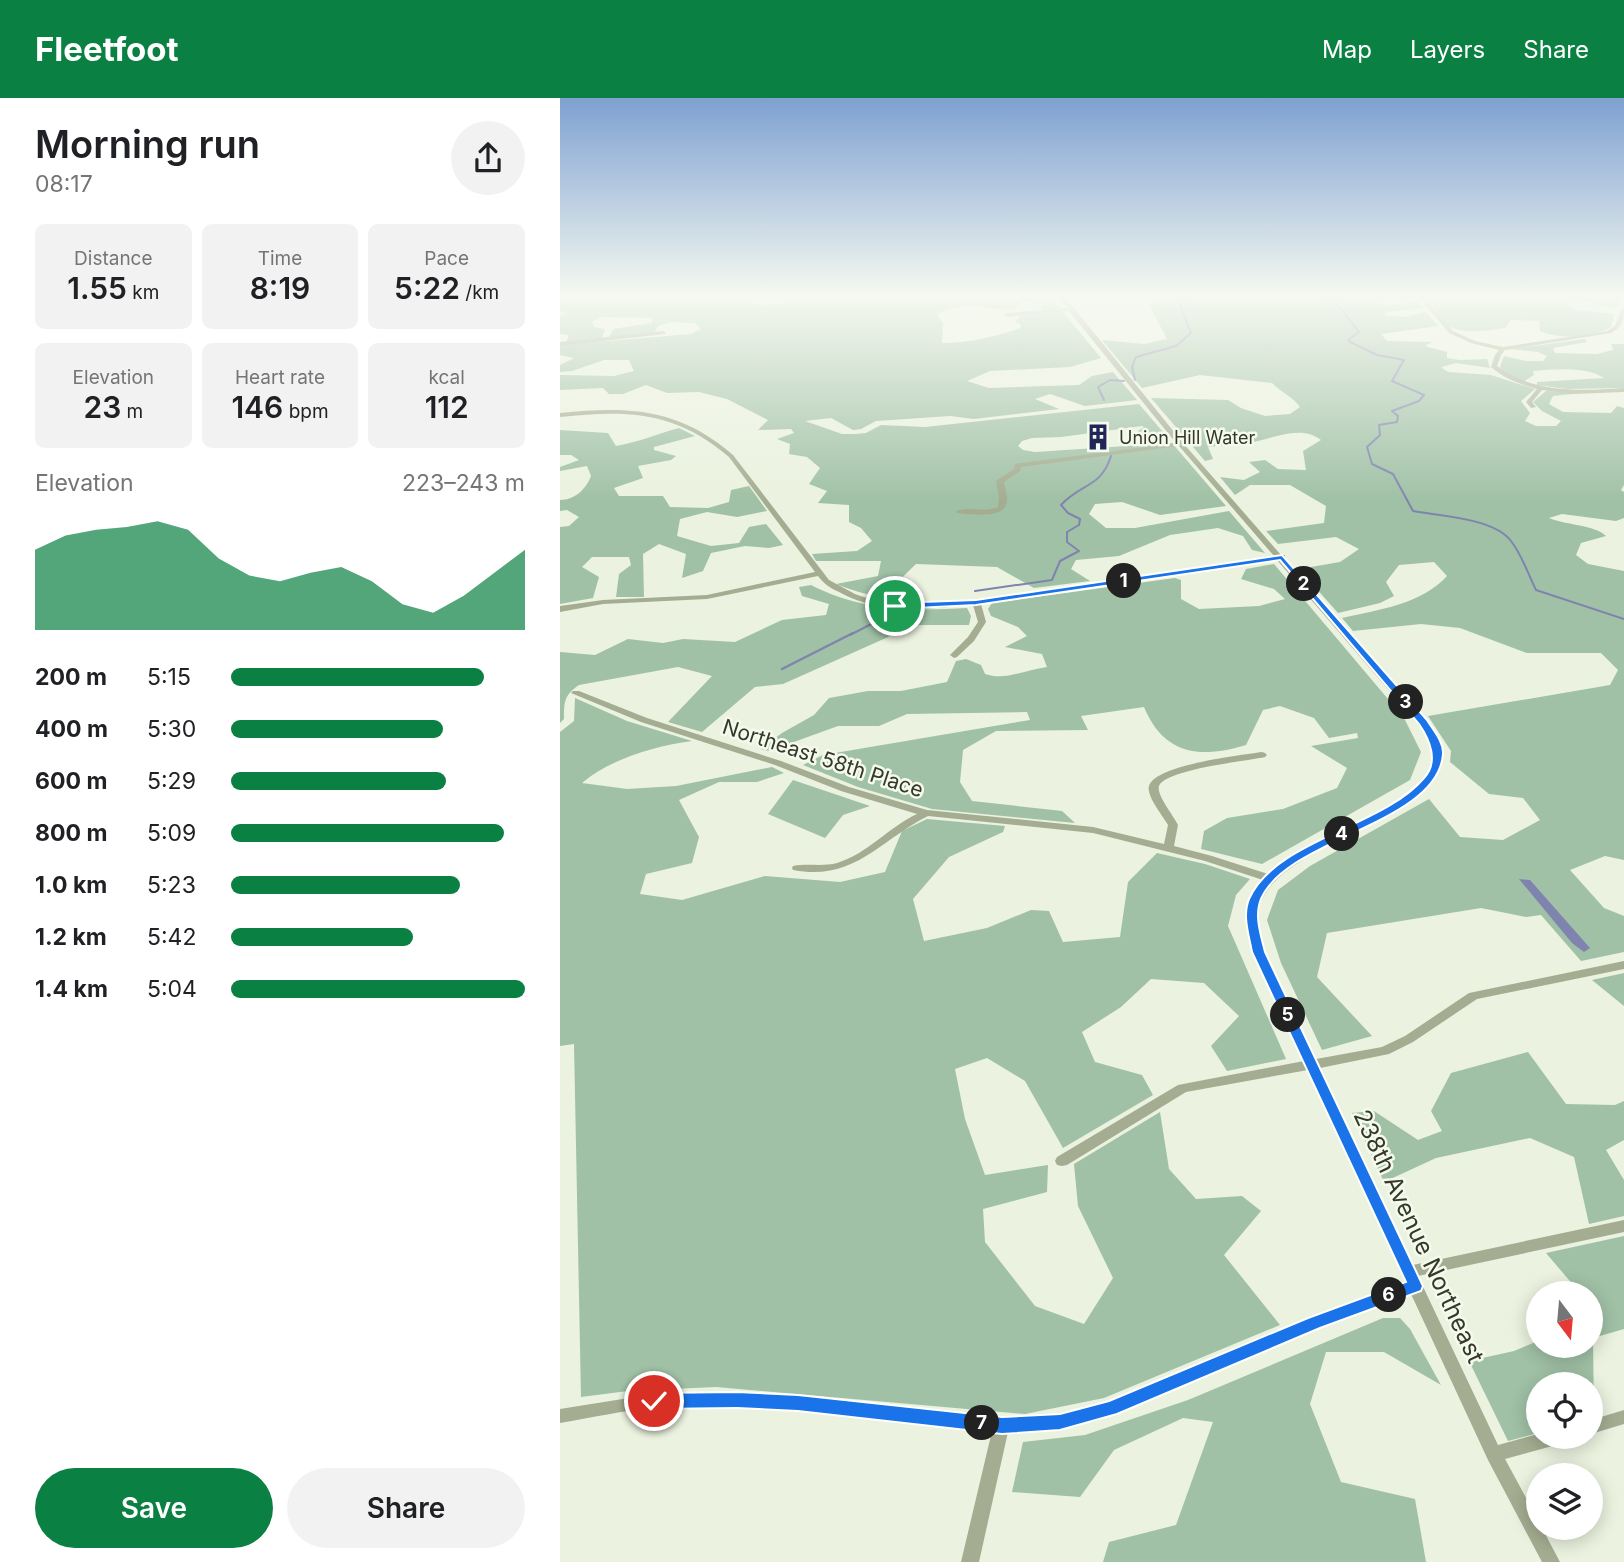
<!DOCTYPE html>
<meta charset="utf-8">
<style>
body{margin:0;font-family:Inter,sans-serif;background:#f2f2f2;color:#202124;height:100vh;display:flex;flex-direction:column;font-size:26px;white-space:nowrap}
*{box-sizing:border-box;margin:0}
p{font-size:23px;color:#757577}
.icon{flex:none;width:38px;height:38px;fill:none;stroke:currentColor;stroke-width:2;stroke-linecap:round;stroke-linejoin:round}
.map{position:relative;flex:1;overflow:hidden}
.sheet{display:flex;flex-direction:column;background:#fff;width:560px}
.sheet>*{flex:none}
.needle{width:46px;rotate:164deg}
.buttons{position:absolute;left:966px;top:1183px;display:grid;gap:14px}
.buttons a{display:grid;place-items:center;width:77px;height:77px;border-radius:50%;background:#fff;box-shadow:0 4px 18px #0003;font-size:35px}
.pin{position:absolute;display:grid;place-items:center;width:60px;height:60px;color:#fff;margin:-30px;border:4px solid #fff;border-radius:50%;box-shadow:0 2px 7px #0007}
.km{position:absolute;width:35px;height:35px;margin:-18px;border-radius:50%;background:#222;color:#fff;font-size:19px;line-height:35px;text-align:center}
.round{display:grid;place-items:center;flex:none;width:74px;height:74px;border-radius:37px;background:#f2f2f2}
.summary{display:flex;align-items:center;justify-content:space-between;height:119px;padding:0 35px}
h1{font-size:38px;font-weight:600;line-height:52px}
.stats{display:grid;grid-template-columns:repeat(3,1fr);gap:10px;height:119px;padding:7px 35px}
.stats div{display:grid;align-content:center;border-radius:10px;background:#f2f2f2;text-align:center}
.stats b{font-size:30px;font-weight:600}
.stats small{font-size:19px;font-weight:400}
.stats p{font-size:19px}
.chart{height:196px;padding:14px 35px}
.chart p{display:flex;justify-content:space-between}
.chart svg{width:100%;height:126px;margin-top:7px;fill:#0b8043;opacity:.7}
.action{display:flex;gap:14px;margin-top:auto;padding:14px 35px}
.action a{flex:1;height:80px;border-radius:42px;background:#0b8043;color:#fff;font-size:28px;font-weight:600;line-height:80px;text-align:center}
.action a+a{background:#f2f2f2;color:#202124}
ul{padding:0 35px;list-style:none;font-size:23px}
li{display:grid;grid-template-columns:112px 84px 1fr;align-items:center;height:52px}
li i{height:18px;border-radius:9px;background:#0b8043}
header{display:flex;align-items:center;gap:42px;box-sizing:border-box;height:98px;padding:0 35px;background:#0b8043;color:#fff}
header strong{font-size:33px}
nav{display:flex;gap:38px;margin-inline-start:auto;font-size:24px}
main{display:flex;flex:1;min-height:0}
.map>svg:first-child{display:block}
</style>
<header>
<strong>Fleetfoot</strong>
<nav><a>Map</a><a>Layers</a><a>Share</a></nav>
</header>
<main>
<section class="sheet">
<div class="summary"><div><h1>Morning run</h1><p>08:17</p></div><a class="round"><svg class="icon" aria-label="share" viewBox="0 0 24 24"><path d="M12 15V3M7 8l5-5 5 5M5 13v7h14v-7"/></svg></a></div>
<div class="stats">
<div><p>Distance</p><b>1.55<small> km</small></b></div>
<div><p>Time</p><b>8:19</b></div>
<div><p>Pace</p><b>5:22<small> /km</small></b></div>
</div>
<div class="stats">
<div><p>Elevation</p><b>23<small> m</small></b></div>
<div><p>Heart rate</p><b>146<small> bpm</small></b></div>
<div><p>kcal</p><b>112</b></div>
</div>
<div class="chart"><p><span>Elevation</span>223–243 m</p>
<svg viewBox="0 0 160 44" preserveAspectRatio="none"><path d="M0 44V16L10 11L20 9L30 8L40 6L50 9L60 19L70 25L80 27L90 24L100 22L110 27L120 35L130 38L140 32L150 24L160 16V44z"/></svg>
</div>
<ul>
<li><b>200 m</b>5:15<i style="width:86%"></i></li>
<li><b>400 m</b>5:30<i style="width:72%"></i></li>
<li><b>600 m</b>5:29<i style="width:73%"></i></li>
<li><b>800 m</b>5:09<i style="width:93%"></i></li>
<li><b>1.0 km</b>5:23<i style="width:78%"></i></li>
<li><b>1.2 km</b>5:42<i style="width:62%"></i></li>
<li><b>1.4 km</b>5:04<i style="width:100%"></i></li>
</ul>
<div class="action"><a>Save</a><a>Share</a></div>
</section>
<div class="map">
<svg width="1064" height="1464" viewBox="0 0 1064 1464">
<rect width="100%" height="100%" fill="#ebf2df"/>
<g fill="#a0c1a6">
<path d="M0,198H182L186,205L203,207L223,206V198L491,200L500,210L481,212V206L460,203L454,212C423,212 408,201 377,216L383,225L382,245C408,245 435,239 461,230L460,226L455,224L460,218L503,214L541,260L510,269L430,273L407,283L429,290L519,287L532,278L553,274L577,302L525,308L490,296L475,301L499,311L414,321L390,318L316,323L301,331L293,332L271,320L245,323L282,336H296L306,335L321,327L365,329L579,306L603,334L576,342L578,333L584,329L582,328L501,339L472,340L462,343L458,348L463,352L475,354L612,345L666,408L600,417L562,404L535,406L529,416L546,430H575L669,413L705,455L692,452L683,438L658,430L610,437L559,458L516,462L511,471L530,483L474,490L437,469L356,466C321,500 323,504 276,486L318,478L321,463H256L252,456L297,453L312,443L301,430L289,424V407L258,405L267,393L249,386L260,370L247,359L229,356L230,346L217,341L234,335L231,331L198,332L208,322L167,301L139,294L107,295L86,287L63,296H49L43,290L0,292V277L54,278L74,273L69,262H44L12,273L0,274V267L14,260L0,257V247L131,236L141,231L135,225L112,224L98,228L94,235L49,240L53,231L92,225V220L41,219L32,224L34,229L45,231L42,240L6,244L9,237L0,236V218L6,215L0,213Z"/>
<path d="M599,198H856L819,201L814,204L826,208L858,203L862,210L826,214L824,217L844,219L866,214L878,228L821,236L827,243L872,244L865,248L887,254V260L900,262L927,261L930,270L896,265L881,269L888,274L931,277L975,291L961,303L970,315L965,323L976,328H996L1001,323L982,313L973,304L986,293L1012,294V296L993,298L989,306L1003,314L1051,315L1057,308L1064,310V387L1061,392L1064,394V420L1056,423L1002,416L989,420C1005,427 1035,427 1046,438L1021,445L1016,457L1028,466L1064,473V762L1045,758L1010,772L1044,810L1064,818V854L1021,863L981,817L966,819L921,810L767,835L757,879L812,938L762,952L721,865L707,822L718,792L750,768L869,701L900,739L943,742L980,722L963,700L929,696L890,664L891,653L868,618L1050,587L1058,572L1041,555H967L900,530L861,526L793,533L782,520C818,512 862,506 887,478L874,464L839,467L826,484L834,498L820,505L778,515L739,471L780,464L799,451L776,439L718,446L706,433L764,425L766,408L730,387H690L675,397L660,379L684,382L700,374L689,364L705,362L718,371L746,372L743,353L761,342C742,328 719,338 698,343C682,347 664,347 648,349L653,361L645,363L591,300L668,302L681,310L705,318L730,316L740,309C733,299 721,294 712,285L640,277L582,290L542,242L584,246L607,241L589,207Z"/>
<path d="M865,198H967L970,202L994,201L995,198H1029L1043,201L1062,198L1056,210L1019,202L1008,206L1015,212L1054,216L1051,229C1030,240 1002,242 980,233L979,223L951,222L945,230C930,232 903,237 889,228C880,222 875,205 865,198Z"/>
<path d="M1025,241L1027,244L993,250L995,255L1037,256L1053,252L1051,246H1064V290L1007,291L977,287V284L1044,280C1027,268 993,271 973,273L974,277L963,284L948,278L940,269L944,258L966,263H983L987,258L978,254L950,251Z"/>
<path d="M119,330L135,338L94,349V352L116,358L111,362L78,368L83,380L54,390L59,398H103L110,409L148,410L169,404L171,392L189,388L207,413L177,419L147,414L120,421L117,438L151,448L179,445L189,429L206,426L223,447L209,450L185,448L151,455L143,473L122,480L126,456L99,446L83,456L84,499H56L59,476L71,467L69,459H32L22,469L39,479L33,500L0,506V429L9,428L19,419L7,412L0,413V402C15,402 26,391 31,378L27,368L0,373V369L19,362L11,357H0V332L48,335L56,348C79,344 97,336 119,330Z"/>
<path d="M714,466L844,620L861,654L850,682L702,766L641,751L644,733L667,720L723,711L777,690L787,670L751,648L798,640L797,635L769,640L754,620L720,608L703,612L686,647C640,661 604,657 584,609L521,618L528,632L436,633L403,652L400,684L412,703L502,713L515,725L372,711L298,689L243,667L263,657L470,622L467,614L347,616L319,628H278L209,653L201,651L222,635L254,617L269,600L308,593H341L387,584L396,563L406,561L421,567L425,576C446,583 464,572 487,569L482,556L445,549L467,538L458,529L431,518L428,511L432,505L615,480L621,482V501L639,511L699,508L725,501L714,491L681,481L686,471Z"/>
<path d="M251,487C301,513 352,513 407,510L411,518L409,527H355L223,586L195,589L142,634L108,624L152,578L118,569L19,587C4,597 4,604 4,621L0,625V554L35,557L68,541L103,545L123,541L175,544L222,522L266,517L269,506L242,498L239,489Z"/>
<path d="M15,600L67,623L132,643C95,648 50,661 22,685L67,691L116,688L212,669L224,675L197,684H159L119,702L139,739L132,765L86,776L80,796L122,802L205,778L280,784L325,774L342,733L367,721L445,728L443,734L389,759L353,801L364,843L427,830L471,812L489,813L503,844L560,839L568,784L597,755L645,766L690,781L676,797L668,828L726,961L667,973L651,948L679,918L644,885L591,881L561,909L522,934L535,964L582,977L593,997L503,1050L465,983L427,960L395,971L405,1021L425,1077L488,1067L487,1094L423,1111L425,1144L475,1208L524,1226L553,1180L518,1108L514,1066L600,1014L609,1071L636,1101L682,1098L701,1113L664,1157L720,1227L544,1300L465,1316L156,1289L68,1293L21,1299L14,946L0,948V634L14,623Z"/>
<path d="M233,682L310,708L283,717L265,740L208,716Z"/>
<path d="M1064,875V908L1032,882Z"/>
<path d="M968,954L1006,1006L1055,1007L1064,1003V1042L1046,1052L1064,1082V1118L1029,1126L1014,1059L970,1040L876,1060L824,1084L792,1015L814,1013L858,1042L882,1033L871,1013L891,975Z"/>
<path d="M1064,1138V1231L1033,1240L1034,1319L1031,1320V1286H978V1335L948,1343L909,1263L954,1253L978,1243V1248H1031V1221L1039,1217L1031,1208V1195H1020L986,1155Z"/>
<path d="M823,1220H840L850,1231L881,1287L824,1254H766L750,1306L781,1384L855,1401L866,1464H543L549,1444L616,1427L653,1324L623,1320L554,1352L520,1399L452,1394L463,1344L525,1337L628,1302Z"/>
</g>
<path fill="#7f84ae" d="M959,781L970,782L1030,850L1024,854L1012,845Z"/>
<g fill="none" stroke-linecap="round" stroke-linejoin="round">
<g stroke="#7f84ae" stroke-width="2">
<path d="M757,198L775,204L799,234L788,242L790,244L817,257L844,262L832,283L864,297L859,303L832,313L838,318L837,324L819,327L820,337L807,349L812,366L833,376L853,413C879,418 934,420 951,443C962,457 968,476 976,492L1064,521"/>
<path d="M575,282L572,269L576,259L616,248L631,235L620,207L630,198"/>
<path d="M544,302L538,289L550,282L564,283"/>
<path d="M415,493L492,482L500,463L519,453L507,444V434L519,427L520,421L508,415L501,407C521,385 541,390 551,358"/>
<path d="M290,537L319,522"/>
</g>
<path stroke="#7f84ae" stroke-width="2.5" d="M222,571L293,535"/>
<g fill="#a4ad91" fill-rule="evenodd">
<path d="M497,198H503L514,210L623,345L721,457H725V461L866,623C941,722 702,734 698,818C697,845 712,870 723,893C734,916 745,938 756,961L822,949L845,938L909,895L1064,863V871L917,901L853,944L829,956L760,970L853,1167L1064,1122V1134L858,1178L938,1347L978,1336V1339H1004L1002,1344L996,1347L945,1361L978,1422V1430H982L1000,1464H982L928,1362L851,1196L759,1230L551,1318L500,1332L448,1334L419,1464H401L432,1333C321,1321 208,1303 95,1310C64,1312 31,1320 0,1325V1311L94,1296L177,1295L238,1298L442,1319L500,1316L550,1304L749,1220L846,1185L748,972L626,994L507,1067L502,1068L497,1067L495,1063L497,1059L618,987L744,963L693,854C685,825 683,806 703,782L645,763L533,735L368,718C320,742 294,784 233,772L232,770L233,768C248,765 262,769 277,765C307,756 329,729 357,716L281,693L215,667L81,624L11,595L13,593H19L87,620L221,663L289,689L367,712L533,729L604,746L608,727C603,718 586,698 589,688C595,667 681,657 702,654L705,655L707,657L705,659C688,663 606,671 599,688C596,697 614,718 618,727L614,748L652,758L708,776L720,766C756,746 794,729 829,707C842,699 858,691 867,677C877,663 871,646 863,632L717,462L421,506L426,524L414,543L397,559L394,560L390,557L408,539L418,524L413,507C368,511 320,517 279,494C270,490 264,486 258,478L147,501L43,506L0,514V508L43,502L147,497L255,474L169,359C115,313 68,312 0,319V315C69,308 119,310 173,357L269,482L295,496L315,503L362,506L416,502L714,458L619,348L461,369L460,373L444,384C445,391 449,400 446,407C441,421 409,416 397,415L396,413C409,408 424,415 438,409L439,400L436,383L454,371L455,366L616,345L509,213L447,219L444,217L447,215L507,210Z"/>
<path d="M858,198H864L893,233L915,243L943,249L1047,233L1055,228L1061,212L1064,210C1064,223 1062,229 1051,235L945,252L941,257L937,268C974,296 1020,293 1064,290V294L1013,296L982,292L972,304L976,309L971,310L966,304L977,291C959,286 945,281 931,269L935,257L939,252L911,245L889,235Z"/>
<path d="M103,233L106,235L105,236L0,248V244Z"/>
<path d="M1064,1312V1326L1031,1336V1322Z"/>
</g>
</g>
<linearGradient id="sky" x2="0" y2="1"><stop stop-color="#7ea1d1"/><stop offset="0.49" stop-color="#f6f9f1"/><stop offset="1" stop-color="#f6f9f1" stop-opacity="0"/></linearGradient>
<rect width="1064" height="403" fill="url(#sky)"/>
<path fill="#1a73e8" stroke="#fff" stroke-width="2" d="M722,457L867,622C873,632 884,644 883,656C878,726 727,740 701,801C694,818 701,837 705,854L863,1188L861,1193L760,1230L557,1316L500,1332L442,1336L238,1313L177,1310L94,1311L87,1309L85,1303L87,1298L94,1295L177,1294L238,1297L442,1319L500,1316L549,1303L748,1220L846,1184L692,854C689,837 682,818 689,801C715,742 823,729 864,680C879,664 870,642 859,626L720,462L416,507L335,511L330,508L335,505L416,502Z"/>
<defs>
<g id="building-bare" transform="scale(2.1)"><path d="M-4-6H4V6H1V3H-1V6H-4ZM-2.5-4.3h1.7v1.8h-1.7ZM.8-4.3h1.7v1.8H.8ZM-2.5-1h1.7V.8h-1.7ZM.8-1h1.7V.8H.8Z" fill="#212558" stroke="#f4faec" stroke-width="2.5" paint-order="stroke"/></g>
</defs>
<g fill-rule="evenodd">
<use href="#building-bare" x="538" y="339"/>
</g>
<g text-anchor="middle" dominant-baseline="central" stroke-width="5" stroke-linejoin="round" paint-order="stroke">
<g font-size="18" fill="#36382a" stroke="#f4faec" text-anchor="start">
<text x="559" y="339">Union Hill Water</text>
</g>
<g font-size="21" fill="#36382a" stroke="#f4faec">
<text transform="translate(263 660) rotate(18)">Northeast 58th Place</text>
</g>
<g font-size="24" fill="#36382a" stroke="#f4faec">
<text transform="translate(859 1138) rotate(65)">238th Avenue Northeast</text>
</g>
</g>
</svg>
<div class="buttons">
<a><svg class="needle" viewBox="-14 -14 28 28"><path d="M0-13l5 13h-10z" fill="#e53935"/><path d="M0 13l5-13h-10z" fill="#757577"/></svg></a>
<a><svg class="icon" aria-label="locate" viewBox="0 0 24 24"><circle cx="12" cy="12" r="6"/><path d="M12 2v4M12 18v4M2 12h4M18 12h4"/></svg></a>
<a><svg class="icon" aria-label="layers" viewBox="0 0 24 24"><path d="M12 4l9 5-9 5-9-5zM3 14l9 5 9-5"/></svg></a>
</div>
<div class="pin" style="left:335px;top:508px;background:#1e9e55"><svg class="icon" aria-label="arrive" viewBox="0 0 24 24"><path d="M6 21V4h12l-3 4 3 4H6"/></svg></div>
<div class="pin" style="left:94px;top:1303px;background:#d93025"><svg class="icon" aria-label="check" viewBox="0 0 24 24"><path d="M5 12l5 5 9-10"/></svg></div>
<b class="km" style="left:564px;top:483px">1</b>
<b class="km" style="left:744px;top:486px">2</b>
<b class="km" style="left:846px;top:604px">3</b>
<b class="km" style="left:782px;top:736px">4</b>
<b class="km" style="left:728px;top:917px">5</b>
<b class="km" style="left:829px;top:1197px">6</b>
<b class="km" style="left:422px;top:1325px">7</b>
</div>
</main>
